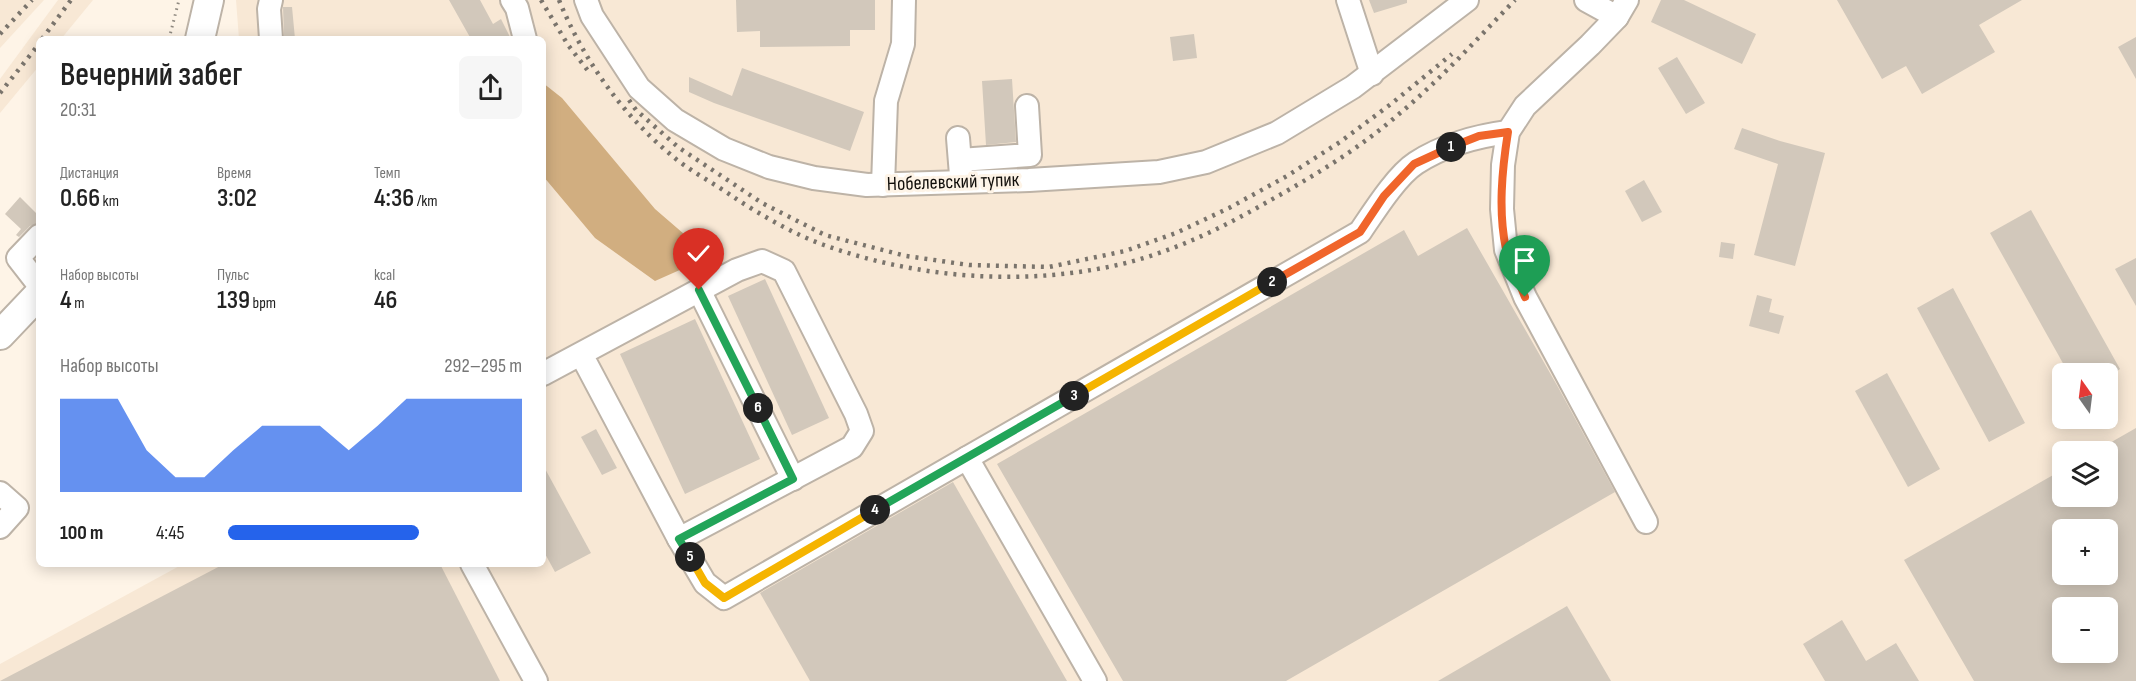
<!DOCTYPE html>
<html lang="ru">
<meta charset="utf-8">
<style>
body{margin:0;font-family:"Sofia Sans Condensed",sans-serif;background:#f6f6f6;color:#222;height:100vh;display:flex;flex-direction:column;font-size:22px;white-space:nowrap}
*{box-sizing:border-box;margin:0}
p{font-size:20px;color:#767676}
.icon{flex:none;width:33px;height:33px;fill:none;stroke:currentColor;stroke-width:2;stroke-linecap:round;stroke-linejoin:round}
.map{position:relative;flex:1;overflow:hidden}
.sheet{position:absolute;left:36px;top:36px;width:510px;height:531px;display:flex;flex-direction:column;background:#fff;border-radius:9px;box-shadow:0 3px 15px #0003}
.sheet>*{flex:none}
.needle{width:39px;rotate:346deg}
.controls{position:absolute;left:2052px;top:363px;display:grid;gap:12px}
.controls a{display:grid;place-items:center;width:66px;height:66px;border-radius:9px;background:#fff;box-shadow:0 3px 15px #0003;font-size:30px}
.pin{position:absolute;display:grid;place-items:center;width:51px;height:51px;color:#fff;margin:-62px -26px;border-radius:50% 50% 50% 0;rotate:-45deg;box-shadow:0 0 6px #0007}
.pin .icon{rotate:45deg}
.km{position:absolute;width:30px;height:30px;margin:-15px;border-radius:50%;background:#222;color:#fff;font-size:16px;line-height:30px;text-align:center}
.round{display:grid;place-items:center;flex:none;width:63px;height:63px;border-radius:9px;background:#f6f6f6}
.summary{display:flex;align-items:center;justify-content:space-between;height:102px;padding:0 24px}
h1{font-size:33px;font-weight:600;line-height:45px}
.figures{display:grid;grid-template-columns:repeat(3,1fr);gap:9px;height:102px;padding:6px 24px}
.figures div{display:grid;align-content:center}
.figures b{font-size:26px;font-weight:600}
.figures small{font-size:16px;font-weight:400}
.figures p{font-size:16px}
.chart{height:168px;padding:12px 24px}
.chart p{display:flex;justify-content:space-between}
.chart svg{width:100%;height:108px;margin-top:6px;fill:#2563eb;opacity:.7}
ul{padding:0 24px;list-style:none;font-size:20px}
li{display:grid;grid-template-columns:96px 72px 1fr;align-items:center;height:45px}
li i{height:15px;border-radius:8px;background:#2563eb}
.map>svg:first-child{display:block}
</style>
<div class="map">
<svg width="2136" height="681" viewBox="0 0 2136 681">
<rect width="100%" height="100%" fill="#fef4e7"/>
<g fill="#f8e8d5" fill-rule="evenodd">
<path d="M0,0H44L0,48Z"/>
<path d="M58,0H93L61,39H39V66L0,113V79Z"/>
<path d="M236,0H2136V681H0V664L183,564H543V39H239ZM2062,374H2108V418H2062ZM2062,452H2108V496H2062ZM2062,530H2108V574H2062ZM2062,608H2108V652H2062Z"/>
</g>
<path fill="#d1ae80" d="M543,83L562,98L655,209L706,253L700,261L655,281L595,238L543,176Z"/>
<g fill="#d2c8bb" fill-rule="evenodd">
<path d="M449,0H480L493,24L501,19L511,39H471Z"/>
<path d="M736,0H875V30H850V46L760,47V31L737,32Z"/>
<path d="M1369,0H1407V3L1374,13Z"/>
<path d="M1661,0H1684L1756,34L1742,64L1651,22Z"/>
<path d="M1837,0H2022L1979,25L1995,52L1922,94L1906,66L1882,79Z"/>
<path d="M283,7H292L295,39H284Z"/>
<path d="M1194,34L1197,58L1173,61L1170,37Z"/>
<path d="M2136,37V79L2118,47Z"/>
<path d="M1677,57L1705,103L1686,114L1658,68Z"/>
<path d="M742,68L864,112L850,151L714,103L689,92V77L732,96Z"/>
<path d="M1012,79L1016,142L986,145L982,81Z"/>
<path d="M1742,128L1780,141L1825,153L1795,266L1754,255L1778,164L1734,149Z"/>
<path d="M1644,180L1662,212L1642,222L1625,191Z"/>
<path d="M20,197L39,216V223L30,226L19,237L16,235L21,229L5,214Z"/>
<path d="M2031,210L2120,369L2113,374H2069L1990,233Z"/>
<path d="M1467,228L1558,387L1615,492L1286,681H1123L997,464L1404,230L1418,256Z"/>
<path d="M1721,242L1735,244L1733,259L1719,257Z"/>
<path d="M2136,258V306L2115,269Z"/>
<path d="M765,279L829,418L792,435L728,296Z"/>
<path d="M1953,288L2025,423L1989,442L1917,308Z"/>
<path d="M1757,295L1772,299L1769,312L1784,316L1779,334L1749,326Z"/>
<path d="M695,319L760,459L685,494L620,354Z"/>
<path d="M1887,373L1940,469L1908,487L1855,391Z"/>
<path d="M2136,428V681H1974L1904,560L2062,470V496H2108V444ZM2062,530H2108V574H2062ZM2062,608H2108V652H2062Z"/>
<path d="M596,429L617,468L602,475L581,437Z"/>
<path d="M543,465L591,553L555,572L543,550Z"/>
<path d="M953,482L1067,681H810L760,593Z"/>
<path d="M224,564H440L500,681H0Z"/>
<path d="M1567,606L1611,681H1438Z"/>
<path d="M1842,620L1866,661L1896,643L1919,681H1825L1803,644Z"/>
</g>
<g fill="none" stroke-linecap="round" stroke-linejoin="round">
<g stroke="#bdb3a7" stroke-width="26">
<g id="minor">
<path d="M512,0L517,8L525,39"/>
<path d="M586,0L592,16L639,88L675,120L724,149L769,167L814,178L867,185L1029,180L1159,172L1206,162L1277,133L1353,87L1467,0"/>
<path d="M1348,0L1372,74"/>
<path d="M1586,0L1617,17"/>
<path d="M1627,0L1617,17L1590,45L1525,106L1508,132L1503,165L1502,209L1506,250L1525,297L1646,522"/>
<path d="M271,39L269,9L271,0"/>
<path d="M958,138L961,175"/>
<path d="M960,160L1030,155L1027,106"/>
<path d="M883,185L886,101L903,44L904,0"/>
<path d="M39,236L18,258L39,285"/>
<path d="M699,290L793,479"/>
<path d="M543,374L737,270L762,261L784,271L856,414L862,431L852,447L679,539L581,354"/>
<path d="M0,493L17,508L0,527"/>
<path d="M679,539L705,583L724,598L967,458"/>
<path d="M472,564L536,681"/>
<path d="M1095,681L967,458L1360,232C1373,213 1396,176 1416,163C1442,146 1477,136 1508,132"/>
</g>
</g>
<g stroke="#bdb3a7" stroke-width="32">
<g id="major">
<path d="M200,39L209,0"/>
<path d="M0,335L39,294"/>
</g>
</g>
<path stroke="#8f8980" stroke-width="3" stroke-dasharray="1.5 4.5" stroke-linecap="butt" d="M169,39L179,0"/>
<use href="#minor" stroke="#fff" stroke-width="22"/>
<use href="#major" stroke="#fff" stroke-width="28"/>
<g stroke="#7a746c" stroke-width="4.5" stroke-dasharray="3 6" stroke-linecap="butt">
<path d="M541,0L568,45L589,72"/>
<path d="M559,0C583,59 621,113 670,154C688,170 712,182 732,196C759,214 793,234 824,245C919,279 1027,287 1126,263C1177,250 1224,227 1269,201C1314,176 1360,148 1399,114C1441,79 1477,39 1515,0"/>
<path d="M0,34L32,0"/>
<path d="M42,39L71,0"/>
<path d="M0,93L39,44"/>
<path d="M629,100L636,110L678,147L762,203L825,235L906,256L969,265L1049,267L1125,251L1176,233L1229,208L1287,176L1340,142L1391,104L1452,54"/>
</g>
</g>
<g fill="none" stroke-linecap="round" stroke-linejoin="round">
<g stroke="#fff" stroke-width="12">
<path id="split-1" d="M1451,147L1479,136L1508,132C1502,170 1498,211 1506,249C1510,265 1519,281 1525,297"/>
</g>
<g stroke="#fff" stroke-width="12">
<path id="split-2" d="M1272,282L1360,232L1384,196L1414,164L1451,147"/>
</g>
<g stroke="#fff" stroke-width="12">
<path id="split-3" d="M1074,396L1272,282"/>
</g>
<g stroke="#fff" stroke-width="12">
<path id="split-4" d="M875,510L1074,396"/>
</g>
<g stroke="#fff" stroke-width="12">
<path id="split-5" d="M690,557L705,583L724,598L875,510"/>
</g>
<g stroke="#fff" stroke-width="12">
<path id="split-6" d="M690,557L679,539L793,479L758,408"/>
</g>
<g stroke="#fff" stroke-width="12">
<path id="split-7" d="M699,290L758,408"/>
</g>
<use href="#split-1" stroke="#f0652b" stroke-width="8"/>
<use href="#split-2" stroke="#f0652b" stroke-width="8"/>
<use href="#split-3" stroke="#f5b400" stroke-width="8"/>
<use href="#split-4" stroke="#22a559" stroke-width="8"/>
<use href="#split-5" stroke="#f5b400" stroke-width="8"/>
<use href="#split-6" stroke="#22a559" stroke-width="8"/>
<use href="#split-7" stroke="#22a559" stroke-width="8"/>
</g>
<g text-anchor="middle" dominant-baseline="central" stroke-width="6" stroke-linejoin="round" paint-order="stroke">
<g font-size="20" fill="#120f0b" stroke="#fef4e7">
<text transform="translate(953 182) rotate(-2)">Нобелевский тупик</text>
</g>
</g>
</svg>
<div class="controls">
<a><svg class="needle" viewBox="-14 -14 28 28"><path d="M0-13l5 13h-10z" fill="#e53935"/><path d="M0 13l5-13h-10z" fill="#767676"/></svg></a>
<a><svg class="icon" aria-label="layers" viewBox="0 0 24 24"><path d="M12 4l9 5-9 5-9-5zM3 14l9 5 9-5"/></svg></a>
<a>+</a>
<a>−</a>
</div>
<div class="pin" style="left:1525px;top:297px;background:#1e9e55"><svg class="icon" aria-label="arrive" viewBox="0 0 24 24"><path d="M6 21V4h12l-3 4 3 4H6"/></svg></div>
<div class="pin" style="left:699px;top:290px;background:#d93025"><svg class="icon" aria-label="check" viewBox="0 0 24 24"><path d="M5 12l5 5 9-10"/></svg></div>
<b class="km" style="left:1451px;top:147px">1</b>
<b class="km" style="left:1272px;top:282px">2</b>
<b class="km" style="left:1074px;top:396px">3</b>
<b class="km" style="left:875px;top:510px">4</b>
<b class="km" style="left:690px;top:557px">5</b>
<b class="km" style="left:758px;top:408px">6</b>
<section class="sheet">
<div class="summary"><div><h1>Вечерний забег</h1><p>20:31</p></div><a class="round"><svg class="icon" aria-label="share" viewBox="0 0 24 24"><path d="M12 15V3M7 8l5-5 5 5M5 13v7h14v-7"/></svg></a></div>
<div class="figures">
<div><p>Дистанция</p><b>0.66<small> km</small></b></div>
<div><p>Время</p><b>3:02</b></div>
<div><p>Темп</p><b>4:36<small> /km</small></b></div>
</div>
<div class="figures">
<div><p>Набор высоты</p><b>4<small> m</small></b></div>
<div><p>Пульс</p><b>139<small> bpm</small></b></div>
<div><p>kcal</p><b>46</b></div>
</div>
<div class="chart"><p><span>Набор высоты</span>292–295 m</p>
<svg viewBox="0 0 160 44" preserveAspectRatio="none"><path d="M0 44V6L10 6L20 6L30 27L40 38L50 38L60 27L70 17L80 17L90 17L100 27L110 17L120 6L130 6L140 6L150 6L160 6V44z"/></svg>
</div>
<ul>
<li><b>100 m</b>4:45<i style="width:65%"></i></li>
</ul>
</section>
</div>
